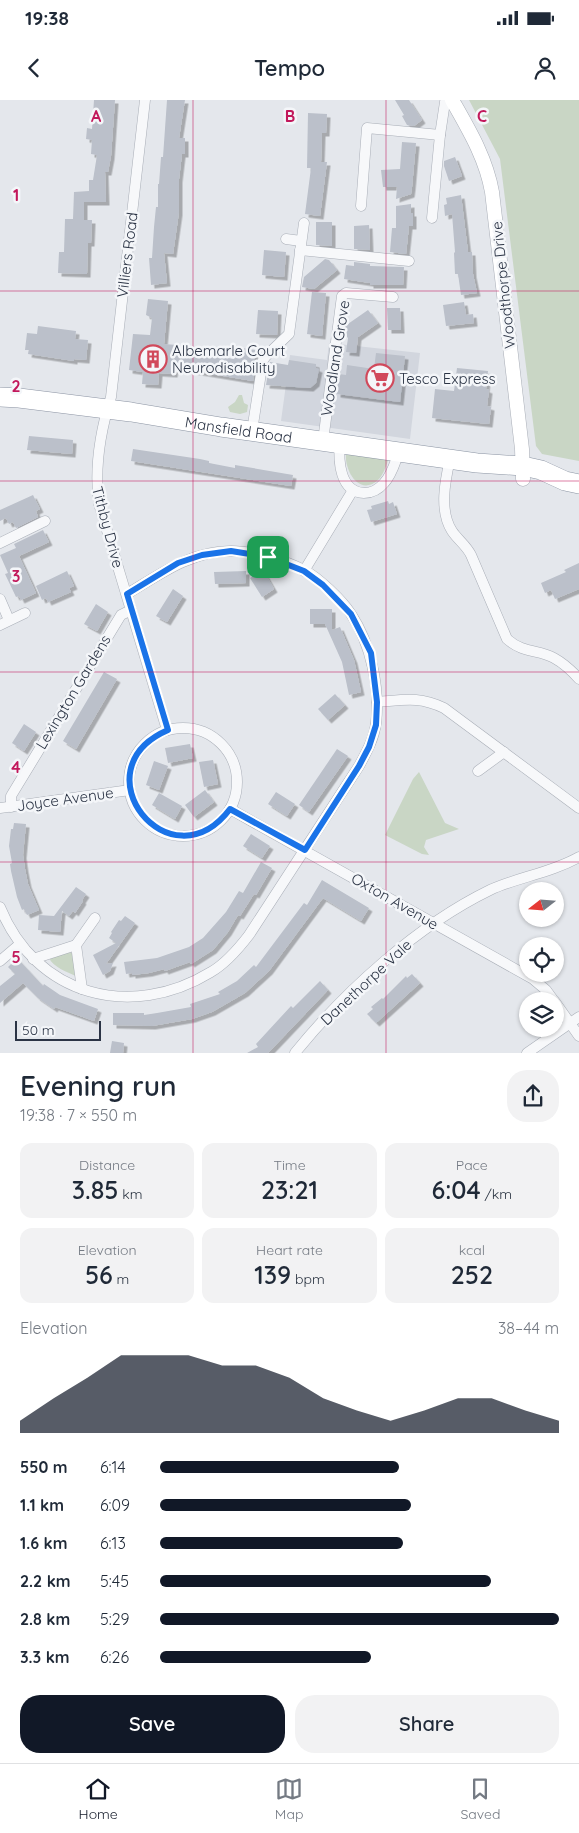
<!DOCTYPE html>
<meta charset="utf-8">
<style>
body{margin:0;font-family:Quicksand,sans-serif;background:#f2f2f3;color:#1f2937;height:100vh;display:flex;flex-direction:column;font-size:19px;white-space:nowrap}
*{box-sizing:border-box;margin:0}
p{font-size:16px;color:#747a83}
.icon{flex:none;width:28px;height:28px;fill:none;stroke:currentColor;stroke-width:2;stroke-linecap:round;stroke-linejoin:round}
.map{position:relative;height:953px;overflow:hidden}
.panel{display:flex;flex-direction:column;background:#fff;flex:1}
.panel>*{flex:none}
.needle{width:32px;rotate:253deg}
.fabs{position:absolute;left:519px;top:782px;display:grid;gap:10px}
.fabs a{display:grid;place-items:center;width:45px;height:45px;border-radius:50%;background:#fff;box-shadow:0 1px 4px #0004;font-size:25px}
.scale{position:absolute;left:15px;bottom:12px;width:86px;box-sizing:border-box;padding-left:5px;border:2px solid #2b3445;border-top:0;font-size:14px;line-height:18px;white-space:nowrap;color:#2b3445;-webkit-text-stroke:4px #f4f6f9;paint-order:stroke}
.pin{position:absolute;display:grid;place-items:center;width:42px;height:42px;color:#fff;margin:-21px;border-radius:10px;box-shadow:0 2px 8px #0006}
.round{display:grid;place-items:center;flex:none;width:52px;height:52px;border-radius:20px;background:#f2f2f3}
.summary{display:flex;align-items:center;justify-content:space-between;height:85px;padding:0 20px}
h1{font-size:28px;font-weight:600;line-height:38px}
.metrics{display:grid;grid-template-columns:repeat(3,1fr);gap:8px;height:85px;padding:5px 20px}
.metrics div{display:grid;align-content:center;border-radius:12px;background:#f2f2f3;text-align:center}
.metrics b{font-size:25px;font-weight:600}
.metrics small{font-size:14px;font-weight:400}
.metrics p{font-size:14px}
.chart{height:140px;padding:10px 20px}
.chart p{display:flex;justify-content:space-between}
.chart svg{width:100%;height:90px;margin-top:5px;fill:#111827;opacity:.7}
.action{display:flex;gap:10px;margin-top:auto;padding:10px 20px}
.action a{flex:1;height:58px;border-radius:20px;background:#111827;color:#fff;font-size:20px;font-weight:600;line-height:58px;text-align:center}
.action a+a{background:#f2f2f3;color:#1f2937}
ul{padding:0 20px;list-style:none;font-size:16px}
li{display:grid;grid-template-columns:80px 60px 1fr;align-items:center;height:38px}
li i{height:12px;border-radius:6px;background:#111827}
.status{display:flex;justify-content:space-between;align-items:center;height:35px;padding:0 25px;background:#fff;direction:ltr}
.status svg{height:14px;fill:currentColor}
header{display:flex;justify-content:space-between;align-items:center;height:65px;padding:0 20px;background:#fff;font-size:22px;font-weight:600}
.tabs{display:flex;justify-content:space-around;align-items:center;height:70px;border-top:1px solid #e0e1e3;background:#fff;font-size:14px;color:#747a83}
.tabs a{display:grid;justify-items:center;gap:2px}
.tabs .current{color:#111827}
.map>svg:first-child{display:block}
</style>
<div class="status"><b>19:38</b><svg viewBox="0 0 49 12"><path d="M0 12V9h3v3zM5 12V6h3v6zM10 12V3h3v9zM15 12V0h3v12zM26 1h20v11H26zM47 4h2v5h-2z"/></svg></div>
<header><svg class="icon" aria-label="back" viewBox="0 0 24 24"><path d="M15 5l-7 7 7 7"/></svg>Tempo<svg class="icon" aria-label="person" viewBox="0 0 24 24"><circle cx="12" cy="8" r="4"/><path d="M4 21q1-7 8-7t8 7"/></svg></header>
<div class="map">
<svg width="579" height="953" viewBox="0 0 579 953">
<defs>
<filter id="shadow"><feDropShadow dx="3.5" dy="3.5" stdDeviation="0" flood-color="#0004"/></filter>
</defs>
<rect width="100%" height="100%" fill="#e4e7ec"/>
<path fill="#d2d6de" d="M329,243L420,253L410,339L281,321L290,255L327,260Z"/>
<g fill="#c9d6c5">
<path d="M469,0H579V361L542,354L536,346L500,59Z"/>
<path d="M239,295H242L244,303L248,305L247,312L240,314L230,312L228,307L235,302Z"/>
<path d="M346,353L388,360C386,367 383,375 378,380C359,397 344,370 346,353Z"/>
<path d="M419,672L445,723L459,729L426,740L424,747L429,755L422,754L385,735L413,679Z"/>
<path d="M70,852L73,854L76,876C67,872 53,867 49,858Z"/>
</g>
<g fill="#bbc0ca" filter="url(#shadow)">
<path d="M94,0H115L111,56L108,72H105L106,102H84V120H92L91,143H88L87,174L58,173L59,152H64L65,119H73L74,92L89,91V80H93L97,55L91,54L92,40L86,39L87,28L92,29Z"/>
<path d="M167,0H185L179,38H185V54H182L179,79V112L173,154L164,153L167,183L151,185L149,158H152L154,127L156,107H158V84H159L161,57H163Z"/>
<path d="M395,0H409L422,20L414,26L407,25L402,16L404,15Z"/>
<path d="M308,13L327,14L326,33H322L321,62H327L320,116L305,114L311,68H307Z"/>
<path d="M402,42L416,43L412,87L411,94L396,99L397,87H383L381,70L400,69Z"/>
<path d="M455,57L462,76L449,81L444,66V61Z"/>
<path d="M461,95L468,152H472L473,174L477,193L461,195L458,174H455L454,153L455,152L452,114L445,116L444,105L447,104L446,98Z"/>
<path d="M411,104V113H413V126H409L406,154L390,152L392,128H396V106Z"/>
<path d="M316,122H332V146L316,145Z"/>
<path d="M369,125L370,150L354,149V126Z"/>
<path d="M264,150L286,152L284,177L262,175Z"/>
<path d="M325,159L329,160L337,170L314,189L302,187L304,177Z"/>
<path d="M354,162L370,164V166L404,167L403,185H370V183L344,179L346,165L354,166Z"/>
<path d="M312,192L326,193L322,236L307,234Z"/>
<path d="M148,199L168,201L164,244L177,245L176,249L234,259L236,247L255,250L254,260L256,261L253,281L175,268L174,274L159,273L158,285L142,284L143,272L129,270L133,234L150,235L152,218L146,215Z"/>
<path d="M464,202L466,215L473,214L474,223L446,226L443,205Z"/>
<path d="M387,208H400L401,230H388Z"/>
<path d="M258,210L278,211L277,235L256,234Z"/>
<path d="M368,210L378,223L358,237L356,253L346,252L348,238L344,233L345,226Z"/>
<path d="M38,226L76,231L75,239L88,240L86,260L74,259V261L28,254L29,250H25L27,233L37,234Z"/>
<path d="M376,253L405,256L400,302L337,294L339,274L346,275L347,265L374,269Z"/>
<path d="M289,260L316,264V268L319,269L316,283L310,288L266,285L270,262L288,265Z"/>
<path d="M457,268L488,271L486,289L489,290L487,306L491,307L489,324L432,318L435,289L454,291Z"/>
<path d="M29,336L73,340L72,354L27,350Z"/>
<path d="M133,349L200,359L209,361V363L235,368V365L293,375L291,386L131,361Z"/>
<path d="M33,395L40,409L36,411L38,417L16,428L13,422L9,424L6,418L0,421V410Z"/>
<path d="M388,401L389,404L393,402L397,414L371,422L367,410L372,409L371,406Z"/>
<path d="M43,430L49,442L19,456L36,493L21,500L19,496L16,497L5,474L8,473L0,455L16,448L14,444Z"/>
<path d="M579,463V489L555,499L551,490L545,493L541,483L566,472L564,470Z"/>
<path d="M263,470L274,489L262,497L250,478Z"/>
<path d="M67,471L74,486L69,488L71,492L48,502L46,498L42,500L36,486Z"/>
<path d="M246,471V483L215,484L214,472Z"/>
<path d="M173,489L183,496L167,522L156,516Z"/>
<path d="M96,504L108,512L97,531L84,524Z"/>
<path d="M310,509H332V530L340,527L354,560L361,592L349,595L342,562L325,524H310Z"/>
<path d="M104,572L117,579L76,649L63,641Z"/>
<path d="M335,594L345,605L328,620L318,609Z"/>
<path d="M24,624L36,632L24,651L12,643Z"/>
<path d="M190,644L193,658L168,663L165,648Z"/>
<path d="M337,649L348,656L309,712L299,705Z"/>
<path d="M213,660L218,684L204,687L199,662Z"/>
<path d="M154,661L168,666L159,690L146,685Z"/>
<path d="M205,690L214,702L194,717L185,705Z"/>
<path d="M276,692L295,704L287,716L268,704Z"/>
<path d="M159,693L182,706L175,719L152,705Z"/>
<path d="M14,723L26,724L23,755L25,769L28,784L39,810L27,815L24,809L22,810L17,797L11,771L10,764L12,763L9,746L11,729H13Z"/>
<path d="M251,734L270,746L262,758L243,746Z"/>
<path d="M261,762L272,768L256,795L254,794L240,816L238,815L228,832L213,850L191,864L190,862L165,871L164,869L149,873L132,875V873L126,874L124,862L157,858L189,847L203,838L226,812L239,791L243,793Z"/>
<path d="M322,780L369,808L361,821L323,798L269,871L245,893L212,912L192,919L152,926L113,925V913H144V915L157,913L191,907L190,904L220,894L218,892L237,881L254,865L256,867L304,803L307,805Z"/>
<path d="M76,787L86,794L82,800L83,801L75,813L73,811L69,816L62,811L60,832L38,830L39,815L54,816Z"/>
<path d="M125,816L135,823L106,864L113,863L110,871L103,875L93,855L116,843L109,838L112,833L111,832L119,820L121,821Z"/>
<path d="M17,858L43,886L44,884L60,895L98,909L94,921L55,907L54,909L38,898L23,883L0,903V886L15,874L8,867Z"/>
<path d="M412,874L420,883L376,923L367,914L373,909L371,907L382,898L383,899L406,876L407,878Z"/>
<path d="M320,881L328,890L268,953H247L258,947L256,944L291,906L293,908Z"/>
<path d="M112,941L124,943L123,953H110Z"/>
</g>
<g fill="none" stroke-linecap="round" stroke-linejoin="round">
<g stroke="#a9aeb7" stroke-width="11">
<g id="street">
<path d="M145,0L111,297C100,332 94,367 99,404L167,630"/>
<path d="M361,106L367,28L440,35L445,2L447,0"/>
<path d="M432,118L440,35"/>
<path d="M286,139L301,141"/>
<path d="M300,150L409,161"/>
<path d="M252,331L263,260L266,256L289,234L304,123"/>
<path d="M323,341L342,196L346,193L393,197"/>
<path d="M340,343C338,361 340,392 364,393C372,393 379,389 384,383C392,375 395,362 399,352"/>
<path d="M450,359C445,381 439,411 452,431C458,440 466,445 471,455L507,539C524,554 538,549 554,558C563,563 572,571 579,579"/>
<path d="M0,443L45,421"/>
<path d="M304,471L353,390"/>
<path d="M0,499L9,520"/>
<path d="M0,525L25,513"/>
<path d="M377,602C404,600 419,596 444,608L579,708"/>
<circle cx="183" cy="682" r="54"/>
<path d="M478,671L504,652"/>
<path d="M11,707V696L121,515L131,510"/>
<path d="M0,708L130,690"/>
<path d="M230,709L533,879L546,890L554,901"/>
<path d="M0,807C36,896 131,921 211,872C225,864 239,848 249,835L359,666C366,653 374,639 376,623C380,588 371,544 351,514C342,500 319,478 304,470C285,460 252,451 231,451C191,451 160,474 127,494"/>
<path d="M76,845L82,889"/>
<path d="M33,859L76,845L95,818"/>
<path d="M0,861L20,844"/>
<path d="M555,902L579,936"/>
<path d="M295,953C345,891 418,825 490,790C518,777 551,773 579,757"/>
<path d="M527,953L579,917"/>
</g>
</g>
<g stroke="#a9aeb7" stroke-width="15">
<path id="secondary" d="M452,0C469,30 486,58 492,92L522,349L523,379"/>
</g>
<g stroke="#8b94a3" stroke-width="20">
<g id="highway">
<path id="s1" d="M0,297L19,298L131,312L221,327L477,363L523,366L541,370L565,381L579,384"/>
</g>
</g>
<use href="#street" stroke="#f7f8fa" stroke-width="10"/>
<use href="#secondary" stroke="#fff" stroke-width="14"/>
<use href="#highway" stroke="#fff" stroke-width="19"/>
</g>
<g fill="none" stroke-linecap="round" stroke-linejoin="round">
<g stroke="#fff" stroke-width="10">
<path id="route" d="M231,451L268,457L304,471L323,485L351,514L371,553L377,602L376,625L369,647L359,666L305,750L230,709C170,788 76,670 168,630L127,494L178,463L202,455Z"/>
</g>
<use href="#route" stroke="#1a73e8" stroke-width="6"/>
</g>
<path fill="none" stroke="#c2185b" stroke-width="1" stroke-opacity="0.55" d="M193,0V953M386,0V953M0,191H579M0,381H579M0,572H579M0,762H579"/>
<defs>
<g id="building-ring" transform="scale(1.4375)"><circle r="9.5" fill="#f4f6f9" stroke="#d1495b" stroke-width="1.5"/><path d="M-4-6H4V6H1V3H-1V6H-4ZM-2.5-4.3h1.7v1.8h-1.7ZM.8-4.3h1.7v1.8H.8ZM-2.5-1h1.7V.8h-1.7ZM.8-1h1.7V.8H.8Z" fill="#d1495b"/></g>
<g id="supermarket-ring" transform="scale(1.4375)"><circle r="9.5" fill="#f4f6f9" stroke="#d1495b" stroke-width="1.5"/><path d="M-6-5.5h2.5l.6 2H6L4.5 2H-2.5L-4.4-4H-6ZM-1.5 3.2a1.3 1.3 0 1 0 .1 0ZM3 3.2a1.3 1.3 0 1 0 .1 0Z" fill="#d1495b"/></g>
</defs>
<g fill-rule="evenodd">
<use href="#building-ring" x="153" y="259"/>
<use href="#supermarket-ring" x="380" y="278"/>
</g>
<g text-anchor="middle" dominant-baseline="central" stroke-width="5" stroke-linejoin="round" paint-order="stroke">
<g font-size="15" fill="#2b3445" stroke="#f4f6f9">
<text transform="translate(127 155) rotate(-83)">Villiers Road</text>
<text transform="translate(503 185) rotate(-96)">Woodthorpe Drive</text>
<text transform="translate(335 258) rotate(-81)">Woodland Grove</text>
<text stroke="none"><textPath href="#s1" startOffset="241">Mansfield Road</textPath></text>
<text transform="translate(108 427) rotate(75)">Tithby Drive</text>
<text transform="translate(73 592) rotate(-59)">Lexington Gardens</text>
<text transform="translate(65 699) rotate(-8)">Joyce Avenue</text>
<text transform="translate(395 801) rotate(30)">Oxton Avenue</text>
<text transform="translate(366 882) rotate(-43)">Danethorpe Vale</text>
</g>
<g font-size="15" fill="#2b3445" stroke="#f4f6f9" text-anchor="start">
<text x="172" y="250">Albemarle Court<tspan x="172" dy="17">Neurodisability</tspan></text>
<text x="399" y="278">Tesco Express</text>
</g>
</g>
<g font-size="16" text-anchor="middle" font-weight="bold" fill="#c2185b" stroke="#f4f6f9" stroke-width="5" stroke-linejoin="round" paint-order="stroke">
<text x="96" y="22">A</text>
<text x="290" y="22">B</text>
<text x="482" y="22">C</text>
<text x="16" y="101">1</text>
<text x="16" y="292">2</text>
<text x="16" y="482">3</text>
<text x="16" y="673">4</text>
<text x="16" y="863">5</text>
</g>
</svg>
<div class="fabs">
<a><svg class="needle" viewBox="-14 -14 28 28"><path d="M0-13l5 13h-10z" fill="#e53935"/><path d="M0 13l5-13h-10z" fill="#747a83"/></svg></a>
<a><svg class="icon" aria-label="locate" viewBox="0 0 24 24"><circle cx="12" cy="12" r="6"/><path d="M12 2v4M12 18v4M2 12h4M18 12h4"/></svg></a>
<a><svg class="icon" aria-label="layers" viewBox="0 0 24 24"><path d="M12 4l9 5-9 5-9-5zM3 14l9 5 9-5"/></svg></a>
</div>
<div class="scale">50 m</div>
<div class="pin" style="left:268px;top:457px;background:#1e9e55"><svg class="icon" aria-label="arrive" viewBox="0 0 24 24"><path d="M6 21V4h12l-3 4 3 4H6"/></svg></div>
</div>
<section class="panel">
<div class="summary"><div><h1>Evening run</h1><p>19:38 · 7 × 550 m</p></div><a class="round"><svg class="icon" aria-label="share" viewBox="0 0 24 24"><path d="M12 15V3M7 8l5-5 5 5M5 13v7h14v-7"/></svg></a></div>
<div class="metrics">
<div><p>Distance</p><b>3.85<small> km</small></b></div>
<div><p>Time</p><b>23:21</b></div>
<div><p>Pace</p><b>6:04<small> /km</small></b></div>
</div>
<div class="metrics">
<div><p>Elevation</p><b>56<small> m</small></b></div>
<div><p>Heart rate</p><b>139<small> bpm</small></b></div>
<div><p>kcal</p><b>252</b></div>
</div>
<div class="chart"><p><span>Elevation</span>38–44 m</p>
<svg viewBox="0 0 160 44" preserveAspectRatio="none"><path d="M0 44V38L10 27L20 17L30 6L40 6L50 6L60 11L70 11L80 17L90 27L100 33L110 38L120 33L130 27L140 27L150 33L160 38V44z"/></svg>
</div>
<ul>
<li><b>550 m</b>6:14<i style="width:60%"></i></li>
<li><b>1.1 km</b>6:09<i style="width:63%"></i></li>
<li><b>1.6 km</b>6:13<i style="width:61%"></i></li>
<li><b>2.2 km</b>5:45<i style="width:83%"></i></li>
<li><b>2.8 km</b>5:29<i style="width:100%"></i></li>
<li><b>3.3 km</b>6:26<i style="width:53%"></i></li>
</ul>
<div class="action"><a>Save</a><a>Share</a></div>
</section>
<nav class="tabs">
<a class="current"><svg class="icon" aria-label="home" viewBox="0 0 24 24"><path d="M3 11l9-7 9 7M6 9v11h12V9"/></svg>Home</a>
<a><svg class="icon" aria-label="map" viewBox="0 0 24 24"><path d="M3 6l6-2 6 2 6-2v14l-6 2-6-2-6 2zM9 4v14M15 6v14"/></svg>Map</a>
<a><svg class="icon" aria-label="saved" viewBox="0 0 24 24"><path d="M7 4h10v16l-5-4-5 4z"/></svg>Saved</a>
</nav>
